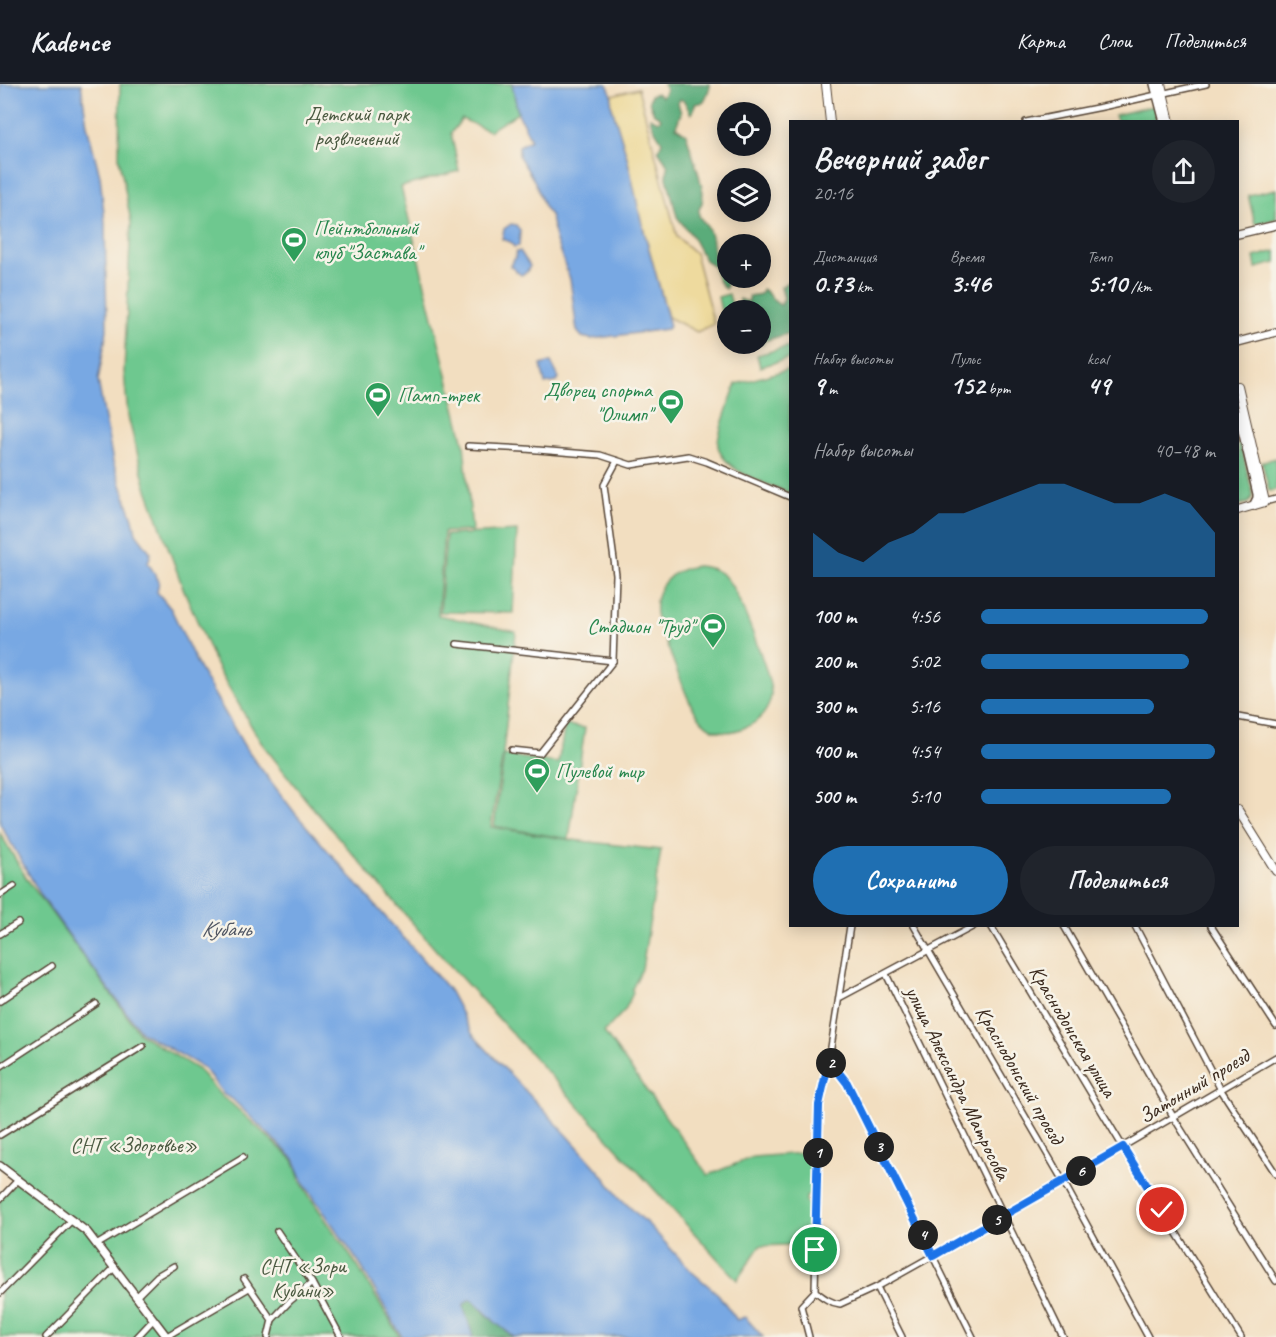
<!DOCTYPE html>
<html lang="ru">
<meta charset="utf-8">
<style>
body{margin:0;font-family:Caveat,sans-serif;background:#20242c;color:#f1f3f6;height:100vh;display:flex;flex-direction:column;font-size:22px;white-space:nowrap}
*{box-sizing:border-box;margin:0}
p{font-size:20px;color:#9ea1a6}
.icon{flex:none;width:33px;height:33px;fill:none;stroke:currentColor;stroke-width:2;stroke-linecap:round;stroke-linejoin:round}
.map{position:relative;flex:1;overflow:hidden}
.sheet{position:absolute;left:789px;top:36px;width:450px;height:807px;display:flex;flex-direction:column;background:#171b24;border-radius:0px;box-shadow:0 3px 15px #0003}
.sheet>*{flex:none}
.buttons{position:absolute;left:717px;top:18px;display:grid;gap:12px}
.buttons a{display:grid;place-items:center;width:54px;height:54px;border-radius:50%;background:#171b24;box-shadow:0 3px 15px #0003;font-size:30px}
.pin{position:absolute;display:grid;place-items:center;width:51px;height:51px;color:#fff;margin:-26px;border:3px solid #fff;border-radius:50%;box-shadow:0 2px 6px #0007}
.km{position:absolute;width:30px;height:30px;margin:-15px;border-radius:50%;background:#222;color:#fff;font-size:16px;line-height:30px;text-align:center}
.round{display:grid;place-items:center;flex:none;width:63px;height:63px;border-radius:32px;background:#20242c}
.overview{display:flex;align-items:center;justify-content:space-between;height:102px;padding:0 24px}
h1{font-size:33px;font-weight:700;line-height:45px}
.stats{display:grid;grid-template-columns:repeat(3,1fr);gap:9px;height:102px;padding:6px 24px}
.stats div{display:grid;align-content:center}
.stats b{font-size:26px;font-weight:700}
.stats small{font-size:16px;font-weight:400}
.stats p{font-size:16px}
.chart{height:168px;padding:12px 24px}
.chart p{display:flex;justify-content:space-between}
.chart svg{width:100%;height:108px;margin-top:6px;fill:#1f6fb2;opacity:.7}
.cta{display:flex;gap:12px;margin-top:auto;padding:12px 24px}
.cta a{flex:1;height:69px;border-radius:36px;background:#1f6fb2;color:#fff;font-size:24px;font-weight:700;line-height:69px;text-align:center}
.cta a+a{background:#20242c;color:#f1f3f6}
ul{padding:0 24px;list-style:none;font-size:20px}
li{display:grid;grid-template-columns:96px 72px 1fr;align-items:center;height:45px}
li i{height:15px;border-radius:8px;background:#1f6fb2}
header{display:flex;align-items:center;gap:36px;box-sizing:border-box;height:84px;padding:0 30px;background:#171b24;border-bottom:2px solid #363941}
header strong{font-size:28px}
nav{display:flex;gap:33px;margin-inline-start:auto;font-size:21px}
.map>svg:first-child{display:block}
</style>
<header>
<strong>Kadence</strong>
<nav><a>Карта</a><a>Слои</a><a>Поделиться</a></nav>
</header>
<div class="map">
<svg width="1276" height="1253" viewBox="0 0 1276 1253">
<rect width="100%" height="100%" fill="#f7f3e8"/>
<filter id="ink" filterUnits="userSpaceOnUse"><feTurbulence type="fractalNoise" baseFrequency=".0167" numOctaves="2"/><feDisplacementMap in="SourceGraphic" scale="12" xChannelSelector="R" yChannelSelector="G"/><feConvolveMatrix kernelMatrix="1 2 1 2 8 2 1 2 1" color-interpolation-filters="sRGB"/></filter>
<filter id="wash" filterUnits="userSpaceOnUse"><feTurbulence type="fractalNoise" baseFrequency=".008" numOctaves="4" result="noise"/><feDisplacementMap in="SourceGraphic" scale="24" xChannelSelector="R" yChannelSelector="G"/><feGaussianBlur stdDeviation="1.35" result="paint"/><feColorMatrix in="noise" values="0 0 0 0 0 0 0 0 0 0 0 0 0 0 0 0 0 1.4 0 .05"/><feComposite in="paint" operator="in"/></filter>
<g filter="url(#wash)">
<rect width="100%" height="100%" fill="#f2dec0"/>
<g fill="#6ec88f" stroke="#547956" stroke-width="1.5">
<path d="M120,0H512L518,29L489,47L462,35L451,49L459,87L401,103L464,360L472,447L444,448L438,531L516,548L503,669L491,743L572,756L661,766L642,885L632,905L633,909L625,926L604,948L708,1091L753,1073L815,1068L813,1107L806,1113V1118L812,1123L811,1160L760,1162L737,1196L435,865L307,717L260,657L217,583L183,504L145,400L128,332L124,288L131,138L119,74Z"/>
<path d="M1153,22L1157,37H1117L1115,31Z"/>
<path d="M1276,105V135L1255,140L1248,111Z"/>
<path d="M1276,167V179L1256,184L1254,173Z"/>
<path d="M729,210L733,226H728L727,253L718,213Z"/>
<path d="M790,262V274L760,283L757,271Z"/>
<path d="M790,285V409C769,400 724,389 718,362C716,351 732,313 736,300Z"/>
<path d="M1238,349L1253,412L1248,419L1238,421Z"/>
<path d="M1276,374V406L1269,407L1262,378Z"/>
<path d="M517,447L513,529L440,528L446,451Z"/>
<path d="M697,482C708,483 718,485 726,494C738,506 773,596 771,612C769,626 759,638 746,643C700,664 688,613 675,582C669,565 661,548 656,530C653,503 671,485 697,482Z"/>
<path d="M565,641L585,644L569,755L494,742L504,671L558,679Z"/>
<path d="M0,749L27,795L140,950L199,986L222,1013L231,1019L293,1076L300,1096L310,1113L358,1183L400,1253H0V1115L19,1095L0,1082Z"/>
</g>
<g fill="#5aac7a" stroke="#4a6b4c" stroke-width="1.5">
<path d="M663,0H709L710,3L704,18L695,20L693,28L691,30L684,17L680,15L678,19L681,29L676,43L686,50L699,91L703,108L702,120L699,125V132L708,144L712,155L715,179L720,185L727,202L725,205L719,198L713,182L705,176L692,152L677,133L666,90C672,81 662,74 658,66L662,58C658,49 651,44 650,33L658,37L661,35L660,33L654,30L649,17L651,11L656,9L662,13L666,6Z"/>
<path d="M790,196V249L764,257L763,260L753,263L751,260H760V226H742L739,215L749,218V212L761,210L762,205C770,209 773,219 781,221L784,214L781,203Z"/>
<path d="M469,1216H473L488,1232L514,1253H473L464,1224V1220Z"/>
</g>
<path fill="#eeda9e" stroke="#94825e" stroke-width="1.5" d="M638,4L677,153L695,169L714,240L697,248L668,233L641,136L627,73L611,20L612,11Z"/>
<g fill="#78a8e3" stroke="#5a6980" stroke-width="1.5">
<path d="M0,0H81L87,41L100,92L105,138L107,246L98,297L113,378L133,435L136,449L151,469L148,479L159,497L157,508L171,525L199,584L246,665L295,729L449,906L473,951L569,1053L601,1089L619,1113L650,1142L692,1188L718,1210L737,1236L745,1233L763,1253H514L496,1239L473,1216H469L464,1220V1224L473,1253H402L361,1182L305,1101L294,1075L232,1015L224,1011L204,984L141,948L83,871L42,813L0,740Z"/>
<path d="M512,0H607L612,11L611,20L627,73L641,136L670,242L667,245L591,255L582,253L577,247L570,195L555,154L551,133L544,122L535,98L519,72V62L531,56L518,29Z"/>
<path d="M511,140L516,141L520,147L519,162L514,163L511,158L502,155L504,145Z"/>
<path d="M520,167L530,182L526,189L521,191L510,182L515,174L516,168Z"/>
<path d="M551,278L559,294L557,298L545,300L541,281Z"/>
</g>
</g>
<g filter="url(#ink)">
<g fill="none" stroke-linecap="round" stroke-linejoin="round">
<g stroke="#564536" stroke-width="8">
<g id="minor">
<path d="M1026,38L1102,23L1206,0"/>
<path d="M468,362L525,365L600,371L631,381L688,372L707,378L790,413"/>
<path d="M1265,418L1276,415"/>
<path d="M457,560L613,577"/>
<path d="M1238,633L1276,640"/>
<path d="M512,666L540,669L613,577L616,491L604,401L617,377"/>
<path d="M0,811L14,802"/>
<path d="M914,842L1063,1097L1148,1253"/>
<path d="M991,842L1123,1063L1241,1253"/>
<path d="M1064,842L1174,1034L1276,1197"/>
<path d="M1135,842L1221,1006L1276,1090"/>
<path d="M1211,842L1276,942"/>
<path d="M0,850L18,839"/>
<path d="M886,890L1063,1253"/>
<path d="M839,914L974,842"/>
<path d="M0,917L52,882"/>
<path d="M829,976L847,999L973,1253"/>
<path d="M0,983L96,920"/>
<path d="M0,1051L143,962"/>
<path d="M0,1115L19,1095"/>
<path d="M277,1147L312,1199L341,1253"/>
<path d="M98,1160L243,1073"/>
<path d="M244,1195L272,1236L268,1253"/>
<path d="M877,1203L902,1253"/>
<path d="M815,1207C823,1213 830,1219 840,1220L877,1203L1004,1132L1276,973"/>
<path d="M815,1207L819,1021L829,976L850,842"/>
<path d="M0,1209L72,1136"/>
<path d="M137,1212L157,1192L174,1182"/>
<path d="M272,1236L290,1217L312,1199"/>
<path d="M167,1252L249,1204"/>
<path d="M46,1253L115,1183"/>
<path d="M137,1253L154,1235"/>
<path d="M809,1253L801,1222L815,1207"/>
</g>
</g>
<g stroke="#564536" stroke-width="10">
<g id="tertiary">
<path d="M1154,0L1164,38"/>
<path d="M1238,150L1276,141"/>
<path d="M1238,258L1276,248"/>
<path d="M1238,329L1257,410V414L1253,422"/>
<path d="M0,1082L87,1148L167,1253"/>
</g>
</g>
<g stroke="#564536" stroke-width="10">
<g id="secondary">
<path d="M826,0L830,38"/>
<path d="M1161,0L1170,38"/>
<path d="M1238,302L1265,418L1238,426"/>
<path d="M1238,726L1276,787"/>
</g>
</g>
<use href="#minor" stroke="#fff" stroke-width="5"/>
<use href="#tertiary" stroke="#fff" stroke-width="7"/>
<use href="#secondary" stroke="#fff" stroke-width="8"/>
</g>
</g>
<g fill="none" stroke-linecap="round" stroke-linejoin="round" filter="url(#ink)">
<g stroke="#fff" stroke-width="12">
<path id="route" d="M815,1166L819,1021L829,976L847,999L933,1172L1123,1063L1162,1126"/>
</g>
<use href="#route" stroke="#1a73e8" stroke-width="8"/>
</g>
<defs>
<g id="stadium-pin" transform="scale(1.35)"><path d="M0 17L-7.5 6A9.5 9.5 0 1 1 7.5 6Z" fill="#2e9e5b" stroke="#f7f3e8"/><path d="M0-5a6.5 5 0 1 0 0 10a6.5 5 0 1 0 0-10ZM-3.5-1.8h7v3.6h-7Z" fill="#fff"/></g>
</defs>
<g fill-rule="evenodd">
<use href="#stadium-pin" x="294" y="156"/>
<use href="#stadium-pin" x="378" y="311"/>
<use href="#stadium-pin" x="671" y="318"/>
<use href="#stadium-pin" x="713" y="542"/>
<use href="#stadium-pin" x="537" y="687"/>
</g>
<g text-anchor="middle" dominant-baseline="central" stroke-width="5" stroke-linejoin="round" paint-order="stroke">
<g font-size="21" fill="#4a5940" stroke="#f7f3e8">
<text x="357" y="30">Детский парк<tspan x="357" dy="24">развлечений</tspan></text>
<text x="134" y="1061">СНТ «Здоровье»</text>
<text x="303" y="1182">СНТ «Зори<tspan x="303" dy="24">Кубани»</tspan></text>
</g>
<g font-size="21" fill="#27864d" stroke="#f7f3e8" text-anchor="start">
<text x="314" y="144">Пейнтбольный<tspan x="314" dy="24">клуб "Застава"</tspan></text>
<text x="652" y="306" text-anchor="end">Дворец спорта<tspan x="652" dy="24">"Олимп"</tspan></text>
<text x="398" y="311">Памп-трек</text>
<text x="694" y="542" text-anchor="end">Стадион "Труд"</text>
<text x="556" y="687">Пулевой тир</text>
</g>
<g font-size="21" fill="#3b2a1e" stroke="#f7f3e8">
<text transform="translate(1073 947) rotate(59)">Краснодонская улица</text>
<text transform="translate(1020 991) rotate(60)">Краснодонский проезд</text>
<text transform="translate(958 999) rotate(64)">улица Александра Матросова</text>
<text transform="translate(1194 1002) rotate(-31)">Затонный проезд</text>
</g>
<g font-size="22" font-style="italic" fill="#505663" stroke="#f7f3e8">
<text x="226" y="845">Кубань</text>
</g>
</g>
</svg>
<div class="buttons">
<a><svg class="icon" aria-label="locate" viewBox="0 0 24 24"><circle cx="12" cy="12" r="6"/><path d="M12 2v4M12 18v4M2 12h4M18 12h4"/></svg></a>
<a><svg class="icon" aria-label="layers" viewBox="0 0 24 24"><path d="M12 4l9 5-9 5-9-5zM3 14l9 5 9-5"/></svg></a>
<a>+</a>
<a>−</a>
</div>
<div class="pin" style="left:815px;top:1166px;background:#1e9e55"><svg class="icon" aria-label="arrive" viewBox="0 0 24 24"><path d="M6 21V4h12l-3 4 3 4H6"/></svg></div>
<div class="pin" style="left:1162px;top:1126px;background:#d93025"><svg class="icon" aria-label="check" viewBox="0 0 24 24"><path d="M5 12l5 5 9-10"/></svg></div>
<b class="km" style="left:818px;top:1069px">1</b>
<b class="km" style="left:831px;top:979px">2</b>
<b class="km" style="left:879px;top:1063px">3</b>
<b class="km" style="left:923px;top:1151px">4</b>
<b class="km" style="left:997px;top:1136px">5</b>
<b class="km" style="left:1081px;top:1087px">6</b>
<section class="sheet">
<div class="overview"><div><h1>Вечерний забег</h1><p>20:16</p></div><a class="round"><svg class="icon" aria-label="share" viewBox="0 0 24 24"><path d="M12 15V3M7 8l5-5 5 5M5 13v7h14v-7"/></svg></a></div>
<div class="stats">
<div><p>Дистанция</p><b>0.73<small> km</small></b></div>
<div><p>Время</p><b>3:46</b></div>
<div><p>Темп</p><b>5:10<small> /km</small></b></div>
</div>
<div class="stats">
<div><p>Набор высоты</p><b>9<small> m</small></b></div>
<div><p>Пульс</p><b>152<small> bpm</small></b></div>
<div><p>kcal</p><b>49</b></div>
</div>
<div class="chart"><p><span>Набор высоты</span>40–48 m</p>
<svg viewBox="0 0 160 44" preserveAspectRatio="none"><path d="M0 44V26L10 34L20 38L30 30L40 26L50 18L60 18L70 14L80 10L90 6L100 6L110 10L120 14L130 14L140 10L150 14L160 26V44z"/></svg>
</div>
<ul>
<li><b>100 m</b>4:56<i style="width:97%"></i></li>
<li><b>200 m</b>5:02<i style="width:89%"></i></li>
<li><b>300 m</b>5:16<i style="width:74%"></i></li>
<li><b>400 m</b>4:54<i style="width:100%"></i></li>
<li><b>500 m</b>5:10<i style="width:81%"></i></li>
</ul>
<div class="cta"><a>Сохранить</a><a>Поделиться</a></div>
</section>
</div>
